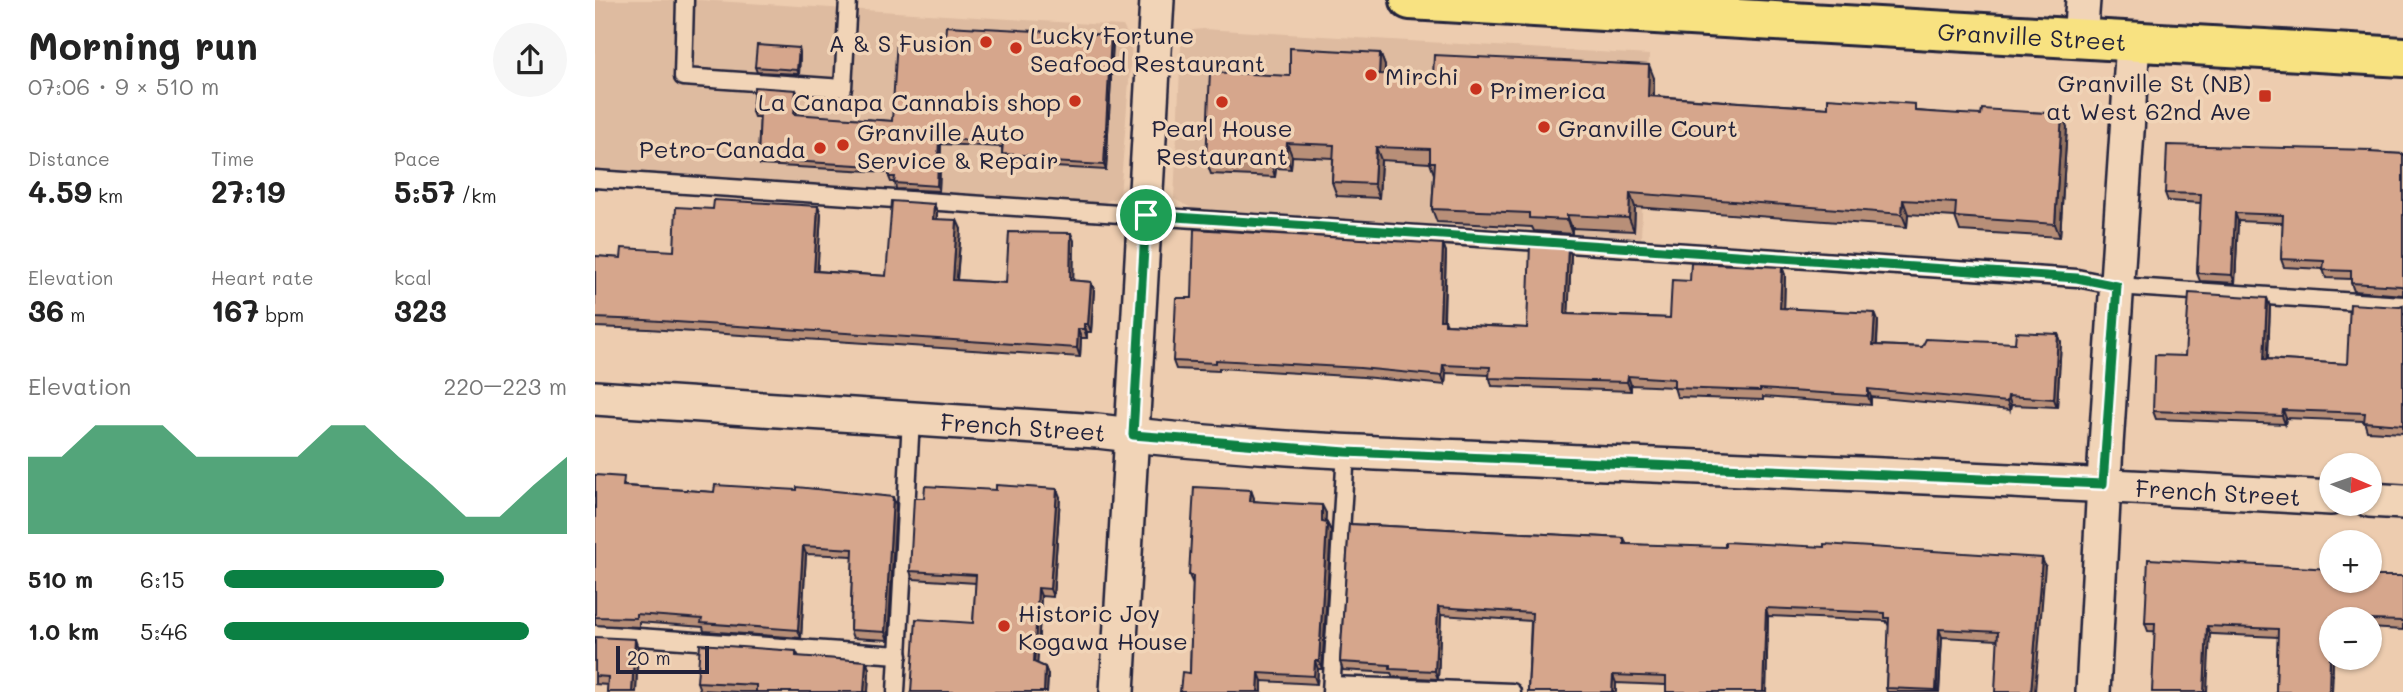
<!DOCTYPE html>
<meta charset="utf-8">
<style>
body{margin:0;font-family:Mali,sans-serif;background:#f6f6f6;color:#222;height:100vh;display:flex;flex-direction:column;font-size:26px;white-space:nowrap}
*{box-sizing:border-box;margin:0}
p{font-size:23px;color:#767676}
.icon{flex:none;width:38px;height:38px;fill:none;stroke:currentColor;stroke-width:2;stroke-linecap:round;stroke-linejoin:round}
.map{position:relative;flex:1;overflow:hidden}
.side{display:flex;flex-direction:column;background:#fff;width:595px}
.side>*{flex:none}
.needle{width:46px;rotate:92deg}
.tools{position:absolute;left:1724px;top:453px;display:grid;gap:14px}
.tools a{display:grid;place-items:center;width:63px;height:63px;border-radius:50%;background:#fff;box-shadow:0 2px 5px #0004;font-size:35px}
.scale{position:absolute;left:21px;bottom:18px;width:93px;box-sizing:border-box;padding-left:7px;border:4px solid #22223b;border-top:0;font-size:19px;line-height:24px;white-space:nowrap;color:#22223b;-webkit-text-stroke:5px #f1d4b7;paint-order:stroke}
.pin{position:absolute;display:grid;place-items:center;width:60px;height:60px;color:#fff;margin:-30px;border:4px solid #fff;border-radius:50%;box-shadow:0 2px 7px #0007}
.round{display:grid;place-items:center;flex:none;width:74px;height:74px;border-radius:37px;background:#f6f6f6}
.overview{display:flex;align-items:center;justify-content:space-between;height:119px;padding:0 28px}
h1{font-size:38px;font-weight:700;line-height:52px}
.figures{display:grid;grid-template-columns:repeat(3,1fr);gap:10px;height:119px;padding:7px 28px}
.figures div{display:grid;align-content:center}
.figures b{font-size:30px;font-weight:700}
.figures small{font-size:19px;font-weight:400}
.figures p{font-size:19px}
.chart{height:196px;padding:14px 28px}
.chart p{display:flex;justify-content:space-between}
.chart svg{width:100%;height:126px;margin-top:7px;fill:#0b8043;opacity:.7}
ul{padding:0 28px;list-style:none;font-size:23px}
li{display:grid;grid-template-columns:112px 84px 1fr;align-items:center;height:52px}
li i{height:18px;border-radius:9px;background:#0b8043}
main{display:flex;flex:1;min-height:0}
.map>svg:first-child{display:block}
</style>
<main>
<section class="side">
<div class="overview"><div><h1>Morning run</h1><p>07:06 · 9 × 510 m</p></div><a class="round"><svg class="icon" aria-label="share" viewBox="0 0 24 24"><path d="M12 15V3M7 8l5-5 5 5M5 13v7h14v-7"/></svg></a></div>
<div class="figures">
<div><p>Distance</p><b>4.59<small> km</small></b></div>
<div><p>Time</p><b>27:19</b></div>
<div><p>Pace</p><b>5:57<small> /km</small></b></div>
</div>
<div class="figures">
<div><p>Elevation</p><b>36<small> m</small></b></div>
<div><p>Heart rate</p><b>167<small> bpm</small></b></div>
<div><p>kcal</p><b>323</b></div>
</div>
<div class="chart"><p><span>Elevation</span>220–223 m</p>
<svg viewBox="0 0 160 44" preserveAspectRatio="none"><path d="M0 44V17L10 17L20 6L30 6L40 6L50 17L60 17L70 17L80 17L90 6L100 6L110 17L120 27L130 38L140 38L150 27L160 17V44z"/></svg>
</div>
<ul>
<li><b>510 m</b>6:15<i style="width:64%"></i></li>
<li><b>1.0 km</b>5:46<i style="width:89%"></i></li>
</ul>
</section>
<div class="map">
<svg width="1808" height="692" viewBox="0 0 1808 692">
<rect width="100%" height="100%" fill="#edccaf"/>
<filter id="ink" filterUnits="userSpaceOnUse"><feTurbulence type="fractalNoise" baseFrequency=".0143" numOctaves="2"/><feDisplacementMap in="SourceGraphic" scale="14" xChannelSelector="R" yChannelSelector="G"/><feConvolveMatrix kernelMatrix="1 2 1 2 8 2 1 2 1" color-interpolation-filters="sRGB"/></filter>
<g filter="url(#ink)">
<g fill="#debba0">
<path d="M0,0H105L528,26L537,43L525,196L505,204L0,170Z"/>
<path d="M608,29L1054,55L1046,238L600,210L579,199L586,47L591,35L598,30Z"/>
</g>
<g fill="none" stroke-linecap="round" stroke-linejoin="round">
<g stroke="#22223b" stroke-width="21">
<g id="service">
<path d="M90,0L88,77L248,88L253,0"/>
<path d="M0,179L1482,278L1522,286L1808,305"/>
<path d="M0,634L304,655"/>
<path d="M737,685L917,692"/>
<path d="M301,692L316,419"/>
<path d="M736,692L751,452"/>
</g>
</g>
<g stroke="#22223b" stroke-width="38">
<g id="minor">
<path d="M1485,39L1488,0"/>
<path id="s1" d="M0,398L502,431C679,452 857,456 1035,464C1269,474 1502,484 1736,498"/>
<path d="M1774,500L1808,502"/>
<path d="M522,692L562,0"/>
<path d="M1498,692L1511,445L1538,42"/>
</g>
</g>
<g stroke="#22223b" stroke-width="44">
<g id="trunk">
<path id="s2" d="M815,0L1808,57"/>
</g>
</g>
<use href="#service" stroke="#f1d4b7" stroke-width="16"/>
<use href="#minor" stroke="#f1d4b7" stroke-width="33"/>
<use href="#trunk" stroke="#f8e281" stroke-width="38"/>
</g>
<g fill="#b88f78" stroke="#22223b" stroke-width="2">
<path d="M516,35L518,40L511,170L442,166L440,161L409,160L407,154V147L346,144L344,191L301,189L300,182H296L294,177V172L165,165L163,159L165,117H159L157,112L201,90L203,95L201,115L297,121L350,42Z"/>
<path d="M204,48L205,53L204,74L162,72L160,67Z"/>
<path d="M785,53L790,66V74L838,76L1059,78V96L1233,108L1323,111L1472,127L1465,237L1365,231L1360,217L1313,214L1312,227L1040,207L1039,231L977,228V234L939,231L937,227L842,222L837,209L839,174L835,163L786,160L784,198L742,196L737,182L738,158L697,156L696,169L681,168L680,177L616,174L611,160L695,76Z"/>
<path d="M1776,150L1777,153L1808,154V295L1759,291L1756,283V279L1731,278L1728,269L1689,267L1686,259L1688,223L1643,221L1640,283L1605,281L1602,273L1606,203L1573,201L1570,193Z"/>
<path d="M339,204L342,212V219L366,229L362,280L411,283L479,241L478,281L496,282L499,290L496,332H492V338H486L485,357L53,329L0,327V256L26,258L79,251L118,209L223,206L226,214L222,271L291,276Z"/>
<path d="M848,244L851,252L849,320H850L852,324L932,328L976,255L973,314L1075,318L1095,281L1187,267L1190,275L1189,308L1283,321L1282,345L1327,347L1420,343L1463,334L1466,342L1462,407L1416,405L1415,410L1276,397V405L1168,397V400L1082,397L1079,387L1036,385V391L897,386L894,375L851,373L850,385L768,377L624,368V371L581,369L578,361L597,298Z"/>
<path d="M1672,298L1675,307L1673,359L1752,364L1805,307L1808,306V433L1772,431L1769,421L1691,418L1690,424L1561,419L1558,411L1590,356Z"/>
<path d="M0,475L32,486L301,505L293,640L258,638L255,630L258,556L211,554L206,638L109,631L108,627L44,622V627L0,625Z"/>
<path d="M656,490L659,501L731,513L730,523H732L736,531L727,669H723L722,684L667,681V692H585L595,673L598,584L594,575Z"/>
<path d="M465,497L458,597L446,596L442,664L450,667L453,675L452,692H316L378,623L381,583L318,579L315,571L329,498Z"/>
<path d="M754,524L1029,538L1032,544L1450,566L1403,640L1347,637L1344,692H1292L1291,688L1294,626L1291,621L1173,616L1171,692H1071V685L1021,683V692H933L936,621L846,615L843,679L798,677L796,673L748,670L745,662Z"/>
<path d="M1808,576V630L1774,628V620H1736V658H1738L1737,692H1681L1683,637L1553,631L1550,623L1736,581Z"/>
<path d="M0,637L43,648L41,692H12L13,685L0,684Z"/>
<path d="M201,651L204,657L271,661L274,669L273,692H145L105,690L102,682Z"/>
</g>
<g fill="#967462" stroke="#22223b" stroke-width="2">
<path d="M516,35L518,40L511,170L509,165Z"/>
<path d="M204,48L205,53L204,74L202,70Z"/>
<path d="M785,53L790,66L789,88L784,74Z"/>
<path d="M1054,65L1059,78L1058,109L1053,96Z"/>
<path d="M201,90L203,95L201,120L199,114Z"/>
<path d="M1467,114L1472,127L1465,237L1460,224Z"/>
<path d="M344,139L346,144L344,191L342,186Z"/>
<path d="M692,143L697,156L696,169L691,156Z"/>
<path d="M781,147L786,160L784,198L779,184Z"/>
<path d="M676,155L681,168L680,177L676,163Z"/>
<path d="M1035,193L1040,207L1039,231L1034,218Z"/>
<path d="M1308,200L1313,214L1312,227L1307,214Z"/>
<path d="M339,204L342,212L341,227L338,219Z"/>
<path d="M223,206L226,214L222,279L219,271Z"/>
<path d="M1640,213L1643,221L1640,283L1637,275Z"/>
<path d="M972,215L977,228V234L972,220Z"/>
<path d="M362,220L366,229L361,288L358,280Z"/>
<path d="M476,233L479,241L478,289L475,280Z"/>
<path d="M848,244L851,252L848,328L845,320Z"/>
<path d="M973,246L976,255L973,322L970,314Z"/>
<path d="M1187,267L1190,275L1189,316L1185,308Z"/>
<path d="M496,282L499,290L496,332L493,324Z"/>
<path d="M1672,298L1675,307L1672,368L1669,359Z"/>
<path d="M1280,313L1283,321L1281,353L1278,345Z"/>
<path d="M489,324L492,332V338L489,329Z"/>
<path d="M483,329L486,338L485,357L482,348Z"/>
<path d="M1463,334L1466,342L1462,407L1459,399Z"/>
<path d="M848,365L851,373L850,385L847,376Z"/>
<path d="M1033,376L1036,385V391L1032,382Z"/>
<path d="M1273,389L1276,397V405L1273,396Z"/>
<path d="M1413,396L1416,405L1415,410L1412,402Z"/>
<path d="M1688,410L1691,418L1690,424L1687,416Z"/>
<path d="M462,489L465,497L458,597L455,589Z"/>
<path d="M656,490L659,498L658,509L655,501Z"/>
<path d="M298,497L301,505L293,640L290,632Z"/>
<path d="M727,505L731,513L730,531L727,522Z"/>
<path d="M732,523L736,531L727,669L724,661Z"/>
<path d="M208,546L211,554L206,638L203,630Z"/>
<path d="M1447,558L1450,566L1440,692H1436Z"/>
<path d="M443,588L446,596L442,671L439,662Z"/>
<path d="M843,607L846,615L843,679L840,671Z"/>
<path d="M1171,608L1173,616L1171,692H1168Z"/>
<path d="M1612,626L1615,634L1612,692H1609Z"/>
<path d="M1344,629L1347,637L1344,692H1342Z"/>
<path d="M1736,633V658H1738L1737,692H1734Z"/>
<path d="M40,639L43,648L41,692H37Z"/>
<path d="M271,661L274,669L273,692H269Z"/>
<path d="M720,661L723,669L722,684L719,676Z"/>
<path d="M450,667L453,675L452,692H449Z"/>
<path d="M664,673L667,681V692H663Z"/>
<path d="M1018,675L1021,683V692H1017Z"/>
</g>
<g fill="#d6a68c" stroke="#22223b" stroke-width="2">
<path d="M351,26L516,35L509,165L440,161V156L407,154L408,142L344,139L342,186L299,183L300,177H294V167L163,159L165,112H157L159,87L201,90L199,114L297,121L302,39L350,42Z"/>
<path d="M162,45L204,48L202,70L160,67Z"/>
<path d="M695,48L785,53L784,74L838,76L839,55L1054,65L1053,96L1233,108V98L1320,104V111L1366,114L1386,115L1387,109L1467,114L1460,224L1360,217L1361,203L1308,200L1307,214L1035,193L1034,218L972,215V220L934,218V213L837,209L840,162H835V149L781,147L779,184L737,182L739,145L692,143L691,156L676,155V163L611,160L615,72L695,76Z"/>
<path d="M1572,145L1776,150L1775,152L1808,154V288L1806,286L1756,283V271L1728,270L1729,261L1686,259L1688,215L1640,213L1637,275L1602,273L1606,194L1570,193Z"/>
<path d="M119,200L223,206L219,271L291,276L297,201L339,204L338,219L362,220L358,280L411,283L414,232L476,233L475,280L496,282L493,324H489V329H483L482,348L50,320L0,318V256L26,258L27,248L79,251L81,207L118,209Z"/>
<path d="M599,229L848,244L845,320H850V324L932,328L935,244L973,246L970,314L1075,318L1077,280L1095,281L1096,263L1187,267L1185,308L1280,313L1278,345L1327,347L1331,339L1420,343L1421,332L1463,334L1459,399L1413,396L1412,402L1273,389V396L1165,389V391L1079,388V379L1033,376L1032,382L894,378L895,367L848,365L847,376L765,368L621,360V363L578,361L581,298H597Z"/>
<path d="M1594,293L1672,298L1669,359L1752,364L1755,304L1805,307L1808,306V425L1769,422L1770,413L1688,410L1687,416L1558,411L1560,355L1590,356Z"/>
<path d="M0,475L29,477L28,486L119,492L120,485L202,490V487L298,497L290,632L255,630L258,549L208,546L203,630L106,623L107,619L41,614V618L0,617Z"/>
<path d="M401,485L462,489L455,589L443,588L439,662L450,667L449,692H316L321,619L378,623L381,575L315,571L319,498H329L330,486L401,490Z"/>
<path d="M599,487L656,490L655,501L727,505V522L732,523L724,661H720L719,676L664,673L663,692H585L587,672L595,673L598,576L594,575Z"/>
<path d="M754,524L1029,538V544L1130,547V542L1229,547V544L1447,558L1436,692H1400L1403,632L1344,629L1341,690L1291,688L1294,618H1290V613L1171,608L1168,692H1071V677L1018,675L1017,692H933L937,613L843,607L840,671L795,669V665L745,662Z"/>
<path d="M1553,559L1736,569V581H1774V576H1808V621L1774,620H1736L1734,692H1681L1683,629L1612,626L1609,692H1557L1560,623H1550Z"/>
<path d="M0,637L40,639L37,692H12L13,677L0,676Z"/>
<path d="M105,644L201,651V656L271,661L269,692H161V685L102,682Z"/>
</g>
</g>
<g fill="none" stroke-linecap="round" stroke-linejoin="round" filter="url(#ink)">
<g stroke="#fff" stroke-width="14">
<path id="route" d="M551,215L1482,278L1522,286L1508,484L751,452L538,435Z"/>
</g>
<use href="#route" stroke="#0b8043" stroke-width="9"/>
</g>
<g fill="#c8321e" stroke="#f1d4b7" stroke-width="2.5">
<circle cx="391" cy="42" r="7"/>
<circle cx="421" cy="48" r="7"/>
<circle cx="776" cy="75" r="7"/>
<circle cx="881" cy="89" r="7"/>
<rect x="1663" y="89" width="14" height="14" rx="3.5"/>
<circle cx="480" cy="101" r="7"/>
<circle cx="627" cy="102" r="7"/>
<circle cx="949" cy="127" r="7"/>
<circle cx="248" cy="145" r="7"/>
<circle cx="225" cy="148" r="7"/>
<circle cx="409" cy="626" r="7"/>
</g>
<g text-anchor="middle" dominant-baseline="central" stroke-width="7" stroke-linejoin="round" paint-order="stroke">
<g font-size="24" fill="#22223b" stroke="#f1d4b7" text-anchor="start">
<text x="435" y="34">Lucky Fortune<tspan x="435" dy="28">Seafood Restaurant</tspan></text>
<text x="377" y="42" text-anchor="end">A &amp; S Fusion</text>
<text x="790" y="75">Mirchi</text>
<text x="1656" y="82" text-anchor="end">Granville St (NB)<tspan x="1656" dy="28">at West 62nd Ave</tspan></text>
<text x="895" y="89">Primerica</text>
<text x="466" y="101" text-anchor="end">La Canapa Cannabis shop</text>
<text x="627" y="127" text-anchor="middle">Pearl House<tspan x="627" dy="28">Restaurant</tspan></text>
<text x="963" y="127">Granville Court</text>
<text x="262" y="131">Granville Auto<tspan x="262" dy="28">Service &amp; Repair</tspan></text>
<text x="211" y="148" text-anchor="end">Petro-Canada</text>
<text x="423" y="612">Historic Joy<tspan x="423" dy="28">Kogawa House</tspan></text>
</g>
<g font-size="24" fill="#22223b" stroke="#f1d4b7">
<text stroke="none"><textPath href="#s2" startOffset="623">Granville Street</textPath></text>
<text stroke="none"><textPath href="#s1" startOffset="429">French Street</textPath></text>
<text stroke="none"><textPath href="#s1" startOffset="1626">French Street</textPath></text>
</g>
</g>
</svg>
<div class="tools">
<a><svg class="needle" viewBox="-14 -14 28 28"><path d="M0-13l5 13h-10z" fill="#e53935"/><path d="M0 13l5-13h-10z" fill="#767676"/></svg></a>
<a>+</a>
<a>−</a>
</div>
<div class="scale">20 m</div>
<div class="pin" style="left:551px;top:215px;background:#1e9e55"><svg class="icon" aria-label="arrive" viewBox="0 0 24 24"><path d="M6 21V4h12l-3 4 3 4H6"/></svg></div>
</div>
</main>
